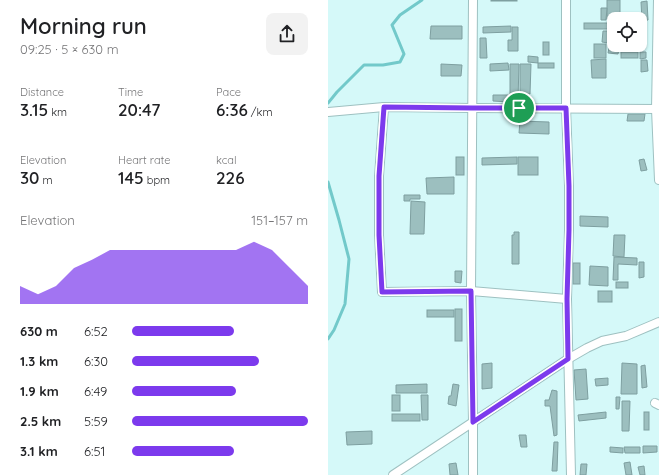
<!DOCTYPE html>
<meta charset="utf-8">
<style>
body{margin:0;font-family:Quicksand,sans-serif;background:#f2f2f2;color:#202124;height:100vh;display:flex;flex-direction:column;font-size:15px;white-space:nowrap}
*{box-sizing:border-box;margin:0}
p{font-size:13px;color:#757577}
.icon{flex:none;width:22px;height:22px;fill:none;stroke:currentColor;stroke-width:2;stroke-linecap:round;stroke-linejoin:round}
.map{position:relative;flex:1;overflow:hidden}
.details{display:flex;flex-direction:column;background:#fff;width:328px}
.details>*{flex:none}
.controls{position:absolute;left:279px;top:12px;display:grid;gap:8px}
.controls a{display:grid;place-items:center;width:40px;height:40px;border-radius:8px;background:#fff;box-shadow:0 1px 3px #0004;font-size:20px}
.pin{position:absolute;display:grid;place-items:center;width:34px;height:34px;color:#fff;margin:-17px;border:2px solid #fff;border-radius:50%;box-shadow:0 1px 4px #0007}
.round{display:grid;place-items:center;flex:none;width:42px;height:42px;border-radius:8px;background:#f2f2f2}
.head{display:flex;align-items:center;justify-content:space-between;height:68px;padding:0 20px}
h1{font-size:22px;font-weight:600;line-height:30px}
.metrics{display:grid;grid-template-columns:repeat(3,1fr);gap:6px;height:68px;padding:4px 20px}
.metrics div{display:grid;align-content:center}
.metrics b{font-size:17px;font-weight:600}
.metrics small{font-size:11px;font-weight:400}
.metrics p{font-size:11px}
.chart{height:112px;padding:8px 20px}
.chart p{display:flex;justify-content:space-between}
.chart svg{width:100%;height:72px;margin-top:4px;fill:#7c3aed;opacity:.7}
ul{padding:0 20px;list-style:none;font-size:13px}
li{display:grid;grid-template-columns:64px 48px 1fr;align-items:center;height:30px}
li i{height:10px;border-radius:5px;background:#7c3aed}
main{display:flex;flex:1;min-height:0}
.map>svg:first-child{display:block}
</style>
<main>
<section class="details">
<div class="head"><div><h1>Morning run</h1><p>09:25 · 5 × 630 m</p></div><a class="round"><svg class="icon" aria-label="share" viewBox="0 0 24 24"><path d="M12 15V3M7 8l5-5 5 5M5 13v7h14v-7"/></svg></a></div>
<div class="metrics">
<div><p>Distance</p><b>3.15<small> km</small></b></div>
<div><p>Time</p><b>20:47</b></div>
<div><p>Pace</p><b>6:36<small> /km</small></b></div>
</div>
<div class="metrics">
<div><p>Elevation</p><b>30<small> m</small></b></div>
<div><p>Heart rate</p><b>145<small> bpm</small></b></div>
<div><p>kcal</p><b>226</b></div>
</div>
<div class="chart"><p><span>Elevation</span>151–157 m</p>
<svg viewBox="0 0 160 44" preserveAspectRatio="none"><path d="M0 44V33L10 38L20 33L30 22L40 17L50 11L60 11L70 11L80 11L90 11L100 11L110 11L120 11L130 6L140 11L150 22L160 33V44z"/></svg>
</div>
<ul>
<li><b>630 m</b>6:52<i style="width:58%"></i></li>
<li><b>1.3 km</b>6:30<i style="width:72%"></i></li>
<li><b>1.9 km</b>6:49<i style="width:59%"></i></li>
<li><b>2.5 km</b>5:59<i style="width:100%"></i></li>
<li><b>3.1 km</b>6:51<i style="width:58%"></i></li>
</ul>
</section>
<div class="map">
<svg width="331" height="475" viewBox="0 0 331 475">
<rect width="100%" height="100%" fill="#d5f9f9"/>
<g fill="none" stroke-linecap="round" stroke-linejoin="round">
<g stroke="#72c9ca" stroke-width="3">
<path d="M0,103L9,92L36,65H55L72,62L76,54L64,25L72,15L94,0"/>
<path d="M0,182L11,220L21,259L17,304L6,330L0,339"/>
</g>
</g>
<g fill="#9cbfbf" stroke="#7e9fa0">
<rect x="163" y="0" width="26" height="1"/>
<path d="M279,0H292V18L279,19Z"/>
<path d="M319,1L320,20L314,21L313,2Z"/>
<path d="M273,8H279L278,20H273Z"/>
<rect x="256" y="23" width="24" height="6"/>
<rect x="312" y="23" width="4" height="11"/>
<path d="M103,26H134V39H102Z"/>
<path d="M183,26V32L155,33V27Z"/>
<path d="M184,27H190V51H180V40H184Z"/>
<path d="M281,30H286V45H282Z"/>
<path d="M275,31H280V43L274,42Z"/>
<path d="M152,38H158L159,58H152Z"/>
<rect x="215" y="42" width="6" height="13"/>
<rect x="266" y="44" width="12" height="14"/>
<path d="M281,48L291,49L290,54L280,53Z"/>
<rect x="293" y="52" width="17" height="6"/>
<path d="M312,52H318V58L312,59Z"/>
<path d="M200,56L210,57V63L200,62Z"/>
<path d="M278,59V78H264L263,60Z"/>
<path d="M313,60H319L320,71L313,72Z"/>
<path d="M180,63L181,70L162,71V64Z"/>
<rect x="210" y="63" width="16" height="5"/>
<path d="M113,64L134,65L133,76H113Z"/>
<path d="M182,64H191L190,100H182Z"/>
<path d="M192,64H203L202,94L192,93Z"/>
<path d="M165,95H181V102L165,101Z"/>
<path d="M300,114H317L316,121H299Z"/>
<path d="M192,121L221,122V134L191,133Z"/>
<rect x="128" y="157" width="8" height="18"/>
<path d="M189,157V164L154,165V158Z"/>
<rect x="190" y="157" width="20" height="18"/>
<path d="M316,159L319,170L313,171L311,160Z"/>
<path d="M126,177V194H99L98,178Z"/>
<path d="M76,195H92V199H82V201H76Z"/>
<path d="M83,201L97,202L96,234H82Z"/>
<path d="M252,216L280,217V227L252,226Z"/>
<path d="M186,232H191V264H184V235H186Z"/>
<path d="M286,235H297L296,257L285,256Z"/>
<path d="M286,257L309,258V265L290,264V280H285Z"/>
<path d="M311,262H316V277L311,278Z"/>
<rect x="245" y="263" width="7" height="21"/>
<path d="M262,266L280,267V286L261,285Z"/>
<path d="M127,271H134L133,283L127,282Z"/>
<rect x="288" y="282" width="12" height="6"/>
<rect x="270" y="291" width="14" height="11"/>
<rect x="127" y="309" width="7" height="32"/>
<rect x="99" y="310" width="27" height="7"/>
<path d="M164,363V388L154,389V364Z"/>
<path d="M294,363L309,364V394H293Z"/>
<path d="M317,365L319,387L314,388L313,366Z"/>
<path d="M258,369L260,399L248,400L246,370Z"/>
<path d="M280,378V385L268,386L267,379Z"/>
<path d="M99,384V393H68V385Z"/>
<path d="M125,384L131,385L128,406L120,404L121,396H123Z"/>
<path d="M224,390L229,391V435L226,436L222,406H217V400H221Z"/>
<rect x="64" y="395" width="8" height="16"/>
<path d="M93,395H100V420H94Z"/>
<path d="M288,397H292L291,409H288Z"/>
<path d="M294,401H302L301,431H294Z"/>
<path d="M278,412V418L251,421L250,415Z"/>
<rect x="316" y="412" width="5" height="18"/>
<rect x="64" y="414" width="28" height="7"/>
<path d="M44,431V444L19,445L18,432Z"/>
<path d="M191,435H198L199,447H193Z"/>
<path d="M226,442H230L229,471H224Z"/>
<path d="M315,446H329V452L315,453Z"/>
<path d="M282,447L295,448V453L282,452Z"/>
<path d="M296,447H312V453H297Z"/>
<path d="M302,462L304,475H298L296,463Z"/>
<path d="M128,463L130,475H122L121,464Z"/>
<path d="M253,464H259L258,475H252Z"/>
<path d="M316,466L317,475H312L310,467Z"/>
</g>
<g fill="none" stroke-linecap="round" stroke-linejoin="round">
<g stroke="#9ec1c1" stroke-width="10">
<g id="minor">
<path d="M145,0L143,291L145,422V475"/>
<path d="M238,0V108L241,186V230L239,299L243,475"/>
<path d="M330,0L328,109L331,180"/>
<path d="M56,107L51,176V235L54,292L143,291L239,299"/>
<path d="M0,112L56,107L144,108L331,109"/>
<path d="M327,403L331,405"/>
<path d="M65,475L240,359L259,348L274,341L298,336L331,322"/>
</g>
</g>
<use href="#minor" stroke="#fff" stroke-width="8"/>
</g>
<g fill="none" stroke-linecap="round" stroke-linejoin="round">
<g stroke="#fff" stroke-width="8">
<path id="route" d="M56,107L144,108H238L241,186V230L239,299L240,359L145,422L143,291L54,292L51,235V176Z"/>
</g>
<use href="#route" stroke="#7c3aed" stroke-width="5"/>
</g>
</svg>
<div class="controls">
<a><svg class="icon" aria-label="locate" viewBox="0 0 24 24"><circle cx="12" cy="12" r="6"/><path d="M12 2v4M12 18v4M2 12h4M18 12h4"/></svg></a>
</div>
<div class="pin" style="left:191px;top:108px;background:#1e9e55"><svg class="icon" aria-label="arrive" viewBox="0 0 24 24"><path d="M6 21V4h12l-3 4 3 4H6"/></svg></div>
</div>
</main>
